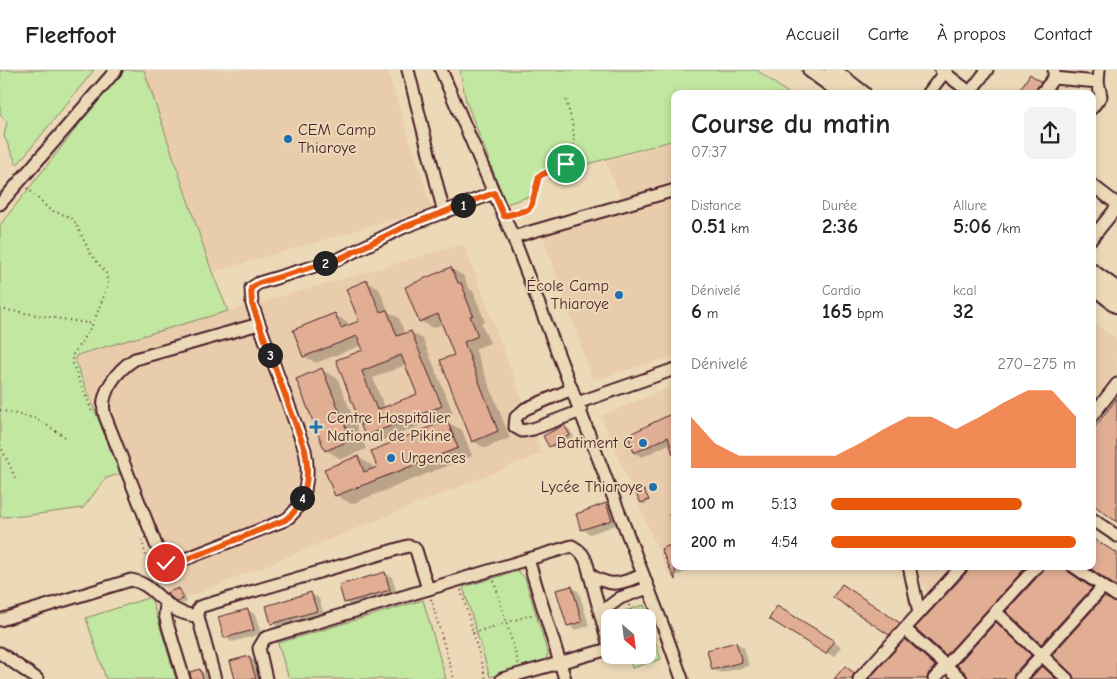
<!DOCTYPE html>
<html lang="fr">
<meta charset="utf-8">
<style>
body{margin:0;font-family:"Comic Neue",sans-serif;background:#f2f2f2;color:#222;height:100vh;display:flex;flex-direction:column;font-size:19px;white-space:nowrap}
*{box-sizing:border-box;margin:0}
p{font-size:16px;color:#767676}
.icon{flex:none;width:28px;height:28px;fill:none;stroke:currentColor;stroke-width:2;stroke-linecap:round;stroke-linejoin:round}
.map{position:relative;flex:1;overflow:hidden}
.drawer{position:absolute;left:671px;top:20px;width:425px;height:480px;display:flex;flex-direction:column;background:#fff;border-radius:10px;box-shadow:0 2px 8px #0003}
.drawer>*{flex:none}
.needle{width:32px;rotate:152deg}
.fabs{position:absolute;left:601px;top:539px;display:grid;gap:10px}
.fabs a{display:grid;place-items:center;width:55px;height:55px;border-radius:10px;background:#fff;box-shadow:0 2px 8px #0003;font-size:25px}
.pin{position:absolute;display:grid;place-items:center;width:42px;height:42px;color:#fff;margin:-21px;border:2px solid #fff;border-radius:50%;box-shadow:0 1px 5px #0007}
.km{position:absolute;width:25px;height:25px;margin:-12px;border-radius:50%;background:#222;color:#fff;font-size:14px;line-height:25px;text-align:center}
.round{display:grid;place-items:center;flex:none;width:52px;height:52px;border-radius:10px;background:#f2f2f2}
.overview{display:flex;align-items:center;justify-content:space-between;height:85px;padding:0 20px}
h1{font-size:28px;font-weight:800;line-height:38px}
.stats{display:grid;grid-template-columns:repeat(3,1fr);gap:8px;height:85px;padding:5px 20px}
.stats div{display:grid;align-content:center}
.stats b{font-size:21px;font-weight:800}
.stats small{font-size:14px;font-weight:400}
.stats p{font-size:14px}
.chart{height:140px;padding:10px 20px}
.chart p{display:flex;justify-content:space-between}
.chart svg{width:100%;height:90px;margin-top:5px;fill:#ea580c;opacity:.7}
ul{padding:0 20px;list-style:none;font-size:16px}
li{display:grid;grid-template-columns:80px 60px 1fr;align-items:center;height:38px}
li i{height:12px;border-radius:6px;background:#ea580c}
header{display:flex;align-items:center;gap:30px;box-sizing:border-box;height:70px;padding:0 25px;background:#fff;border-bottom:1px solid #e0e0e0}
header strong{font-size:24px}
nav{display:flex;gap:28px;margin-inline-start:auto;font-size:18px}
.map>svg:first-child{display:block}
</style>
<header>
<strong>Fleetfoot</strong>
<nav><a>Accueil</a><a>Carte</a><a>À propos</a><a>Contact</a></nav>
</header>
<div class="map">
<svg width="1117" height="609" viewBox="0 0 1117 609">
<rect width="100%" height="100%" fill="#ecd9b7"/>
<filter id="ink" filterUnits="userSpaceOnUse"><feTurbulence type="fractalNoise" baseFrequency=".02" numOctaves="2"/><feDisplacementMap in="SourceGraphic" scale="10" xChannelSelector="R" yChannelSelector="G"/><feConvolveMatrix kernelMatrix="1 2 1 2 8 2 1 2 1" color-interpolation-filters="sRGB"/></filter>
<g filter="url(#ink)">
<g fill="#e9ccac">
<path d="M144,0H387L432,138L213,202Z"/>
<path d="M675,71V286L593,310L542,163L622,131L606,92Z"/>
<path d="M464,174L542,383L171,534L76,293L75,290L78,285Z"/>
<path d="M1092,251L1117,270V305L1093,336Z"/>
<path d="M675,315V496H692L669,506L601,346Z"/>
<path d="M916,496H956L928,527Z"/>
</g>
<g fill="#c2e7a1" stroke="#868366">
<path d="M0,0H94L17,95L4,66L7,52L0,44Z"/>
<path d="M122,0H144L212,202L228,241L77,285L75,290L76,293L120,404L106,408L83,438L23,446L0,447V155Z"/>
<path d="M460,0H757L789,24H675V70L540,107L537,124L506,134L466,31Z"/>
<path d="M518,501L525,508L548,584L545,591L490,607L463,517Z"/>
<path d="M151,527L176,609H106L86,548Z"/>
<path d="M423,530L446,609H289L278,573Z"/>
<path d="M644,535L661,589L632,598L628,585H648V548L616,547L615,544Z"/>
</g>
<g fill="#0003" fill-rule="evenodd">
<path d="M1031,6L1046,15L1055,22L1053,24H1019Z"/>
<path d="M451,199L464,206L469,219L473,221L485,252L481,253L490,273L475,279L510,368L485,378L473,371L456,285L443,254L433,258L420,251Z"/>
<path d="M367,212L379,219L389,242L399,248L405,264L411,262L423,269L453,343L379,372L366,365L338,291L364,281L362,275L316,293L304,286L335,245L347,252L349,256L361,251ZM405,295L418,325L385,338L373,308Z"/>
<path d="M322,300L337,308L366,379L341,389L326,380Z"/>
<path d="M675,344V389L671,373L642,387L635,383Z"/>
<path d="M447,352L462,360L472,386L351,434L336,425L358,387L373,396L374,400Z"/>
<path d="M564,357L569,359L574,367L555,378L550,376Z"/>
<path d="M644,421L650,431L644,434L642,432Z"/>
<path d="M606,435L613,439L619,454L590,464L582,459Z"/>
<path d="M675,473V496H687L689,500L678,505L673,502Z"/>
<path d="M970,496H1042L956,590L946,584Z"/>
<path d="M1045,496H1078L1076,507L1101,525L1052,579L1042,573L1008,541L1044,501Z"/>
<path d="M385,503L392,507L397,524L353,537L346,533Z"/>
<path d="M572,517L579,522L589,556L575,560L568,555Z"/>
<path d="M179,519L183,522L187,532L182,534L177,531Z"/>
<path d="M849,520L906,558L897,568L890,564Z"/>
<path d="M311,524L319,528L324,545L279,558L272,553Z"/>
<path d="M778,538L841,576L834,587L771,549Z"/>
<path d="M248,540L256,545L261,564L232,572L225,567Z"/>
<path d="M996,554L1006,560L1040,592L1025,609H969L970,607L958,595Z"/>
<path d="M906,571L916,577L945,603L940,609H870Z"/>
<path d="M736,573L744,577L749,596L721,603L714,599Z"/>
<path d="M249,587L256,591L261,609H237L232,592Z"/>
<path d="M846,597L856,603L863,609H836Z"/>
<path d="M1042,597L1052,603L1059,609H1032Z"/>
<path d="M200,600L208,605L209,609H192L191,603Z"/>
</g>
<g fill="#e1ae94" stroke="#4a1f2b" fill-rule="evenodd">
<path d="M1030,4L1041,12L1034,24H1017Z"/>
<path d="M451,197L458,213H461L466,225H465L473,245L470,246L478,266L464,272L498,361L472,372L440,290L454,285L438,244L419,252L405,217Z"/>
<path d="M367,210L380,242L387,240L397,266L411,261L442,336L365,366L336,290L363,280L357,266L303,287L293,260L335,243L341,258L359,251L346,219ZM401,285L417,324L377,340L362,301Z"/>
<path d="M322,298L351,370L325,381L296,309Z"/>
<path d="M1117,328V452L1092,434V361Z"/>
<path d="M675,342V385H673L668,367L634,383L628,365Z"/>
<path d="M447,350L458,378L335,426L324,399L358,386L364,402L377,397L371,381Z"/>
<path d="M564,355L570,365L549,377L543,366Z"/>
<path d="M644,420L649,430L641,433L636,424Z"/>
<path d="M606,433L612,450L581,460L576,444Z"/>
<path d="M1092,468L1117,483V517L1087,496H1092Z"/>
<path d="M675,473V510L661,479Z"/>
<path d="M969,496H1027L946,585L915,558L968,501Z"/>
<path d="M1044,496H1066L1069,502L1092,518L1041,574L1006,541L1043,501Z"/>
<path d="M385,502L390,520L344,533L339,515Z"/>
<path d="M842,514L900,553L889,565L833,527Z"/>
<path d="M572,516L582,552L567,556L556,520Z"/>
<path d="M179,518L183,529L177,532L166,523Z"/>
<path d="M311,522L317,541L271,554L266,536Z"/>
<path d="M1104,527L1117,533V609H1074L1072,604L1052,585Z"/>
<path d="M777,536L834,570L826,584L769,549Z"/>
<path d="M248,539L254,560L224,568L218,547Z"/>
<path d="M996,552L1031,585L1014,604L1013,609H968L966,603L957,595Z"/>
<path d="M905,569L935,596L928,604L927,609H869Z"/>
<path d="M736,572L742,592L712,600L707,580Z"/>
<path d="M249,586L256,609H235L230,591Z"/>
<path d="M845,596L854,603L852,609H834Z"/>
<path d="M1042,596L1056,609H1030Z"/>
<path d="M200,599L203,609H191L190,602Z"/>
</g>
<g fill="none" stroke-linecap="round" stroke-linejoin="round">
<g stroke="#4a1f2b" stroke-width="15">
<g id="minor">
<path d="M408,0L444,143"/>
<path d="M441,0L513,167L666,564L682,609"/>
<path d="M941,0L972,24"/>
<path d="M1054,8L1098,12"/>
<path d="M970,22L987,0"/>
<path d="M928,24L946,0"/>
<path d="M1041,24L1054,8V2"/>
<path d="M1092,38L1101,26L1098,12L1099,0"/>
<path d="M1092,115L1117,134"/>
<path d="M0,134L116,0"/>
<path d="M513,167L675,120"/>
<path d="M1092,168L1117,137"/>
<path d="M259,254L135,289C117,300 98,324 105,346L162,490L170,495L285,450C307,436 310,404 305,380L252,234L251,218L259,213L339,189L404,157L494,123"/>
<path d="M572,319L525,339L516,347L515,357L522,361L533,359L581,341"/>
<path d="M577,333L675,299"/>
<path d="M1092,346L1117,314"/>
<path d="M1092,449L1117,466"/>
<path d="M528,489L565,609"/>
<path d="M909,496L919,543"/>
<path d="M1073,496L1117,526"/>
<path d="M590,505C614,518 618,514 643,505"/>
<path d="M166,533L165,544L167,553L184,609"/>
<path d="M996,542L1067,609"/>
<path d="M600,543L620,528L648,518"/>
<path d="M0,550L131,510C147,513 153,522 165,532C174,541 185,545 198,546"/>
<path d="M905,559L961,609"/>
<path d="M0,583L37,609"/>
<path d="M215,609L197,543L199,537L408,476L413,477L416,480L428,519"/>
<path d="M266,609L259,578L265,568L572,476C581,481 584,485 587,494L609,576L605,580L502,609"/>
<path d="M859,609L962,496"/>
<path d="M934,609L1037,496"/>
<path d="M1020,609L1103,517"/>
</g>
</g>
<g stroke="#4a1f2b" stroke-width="19">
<g id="major">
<path d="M811,0L844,24"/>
<path d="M832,0L863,24"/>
<path d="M1092,202L1117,220"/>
<path d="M1092,215L1117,235"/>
</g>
</g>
<g stroke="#4a1f2b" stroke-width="2" stroke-dasharray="1 4" stroke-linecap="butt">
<path d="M27,118L50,140L70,147L74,150L90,183L106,203L108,215L93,254L72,286L73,295L93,344"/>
<path d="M514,144L528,140L531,137L539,106C546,100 557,100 564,94C582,80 571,48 566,30"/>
<path d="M0,239L93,254"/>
<path d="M0,340L37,349L65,367"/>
<path d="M0,375L16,409"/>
<path d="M675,439L668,443L675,462"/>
<path d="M142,470L148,496V505"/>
<path d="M494,511L519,595"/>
<path d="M461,520L486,609"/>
<path d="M431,529L454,609"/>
<path d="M629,535L633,548"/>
<path d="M473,563L534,544"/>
<path d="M648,571L657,568"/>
<path d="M644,585V587"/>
</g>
<use href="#minor" stroke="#ecd9b7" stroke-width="11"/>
<use href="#major" stroke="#ecd9b7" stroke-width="15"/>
</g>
</g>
<g fill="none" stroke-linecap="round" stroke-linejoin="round" filter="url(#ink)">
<g stroke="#fff" stroke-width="10">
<path id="route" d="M166,493L170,495L175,494L285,450C307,435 310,404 305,380L252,234L251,218L259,213L339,189L404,157L494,123L504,146L528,140L532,134L539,106L566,94"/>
</g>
<use href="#route" stroke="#ea580c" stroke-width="6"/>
</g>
<g fill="#1f6fb2" stroke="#ecd9b7" stroke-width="2">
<circle cx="288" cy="69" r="5"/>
<circle cx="619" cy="225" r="5"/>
<path d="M313.5 349.5h5v5h5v5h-5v5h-5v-5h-5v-5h5z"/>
<circle cx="643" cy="373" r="5"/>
<circle cx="391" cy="388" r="5"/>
<circle cx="653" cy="417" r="5"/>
</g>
<g text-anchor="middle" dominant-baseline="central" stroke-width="4" stroke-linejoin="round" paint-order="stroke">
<g font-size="16" fill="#4a1f2b" stroke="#ecd9b7" text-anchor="start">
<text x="298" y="60">CEM Camp<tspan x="298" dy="18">Thiaroye</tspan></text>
<text x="609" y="216" text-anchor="end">École Camp<tspan x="609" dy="18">Thiaroye</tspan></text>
<text x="327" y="348">Centre Hospitalier<tspan x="327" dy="18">National de Pikine</tspan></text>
<text x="633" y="373" text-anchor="end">Batiment C</text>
<text x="401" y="388">Urgences</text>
<text x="643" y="417" text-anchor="end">Lycée Thiaroye</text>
</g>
</g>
</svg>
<div class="fabs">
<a><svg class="needle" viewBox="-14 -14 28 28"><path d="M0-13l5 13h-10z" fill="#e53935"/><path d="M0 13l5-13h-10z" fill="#767676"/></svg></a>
</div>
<div class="pin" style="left:566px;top:94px;background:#1e9e55"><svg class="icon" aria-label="arrive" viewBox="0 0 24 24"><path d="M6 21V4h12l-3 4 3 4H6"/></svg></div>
<div class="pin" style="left:166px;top:493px;background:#d93025"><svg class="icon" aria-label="check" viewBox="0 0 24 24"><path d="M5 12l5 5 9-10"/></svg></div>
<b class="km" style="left:463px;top:135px">1</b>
<b class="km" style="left:325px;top:193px">2</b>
<b class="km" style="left:270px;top:285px">3</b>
<b class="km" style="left:302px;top:428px">4</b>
<section class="drawer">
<div class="overview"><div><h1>Course du matin</h1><p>07:37</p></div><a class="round"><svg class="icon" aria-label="share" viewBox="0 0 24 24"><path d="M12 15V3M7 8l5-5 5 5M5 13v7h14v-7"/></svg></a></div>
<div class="stats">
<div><p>Distance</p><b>0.51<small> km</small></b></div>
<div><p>Durée</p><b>2:36</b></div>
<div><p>Allure</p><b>5:06<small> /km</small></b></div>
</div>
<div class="stats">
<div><p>Dénivelé</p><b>6<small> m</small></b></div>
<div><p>Cardio</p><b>165<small> bpm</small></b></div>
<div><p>kcal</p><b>32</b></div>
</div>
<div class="chart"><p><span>Dénivelé</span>270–275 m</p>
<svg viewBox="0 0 160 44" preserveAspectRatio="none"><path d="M0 44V19L10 32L20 38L30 38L40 38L50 38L60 38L70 32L80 25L90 19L100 19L110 25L120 19L130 12L140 6L150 6L160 19V44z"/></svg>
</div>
<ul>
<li><b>100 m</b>5:13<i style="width:78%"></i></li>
<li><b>200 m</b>4:54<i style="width:100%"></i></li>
</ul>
</section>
</div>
